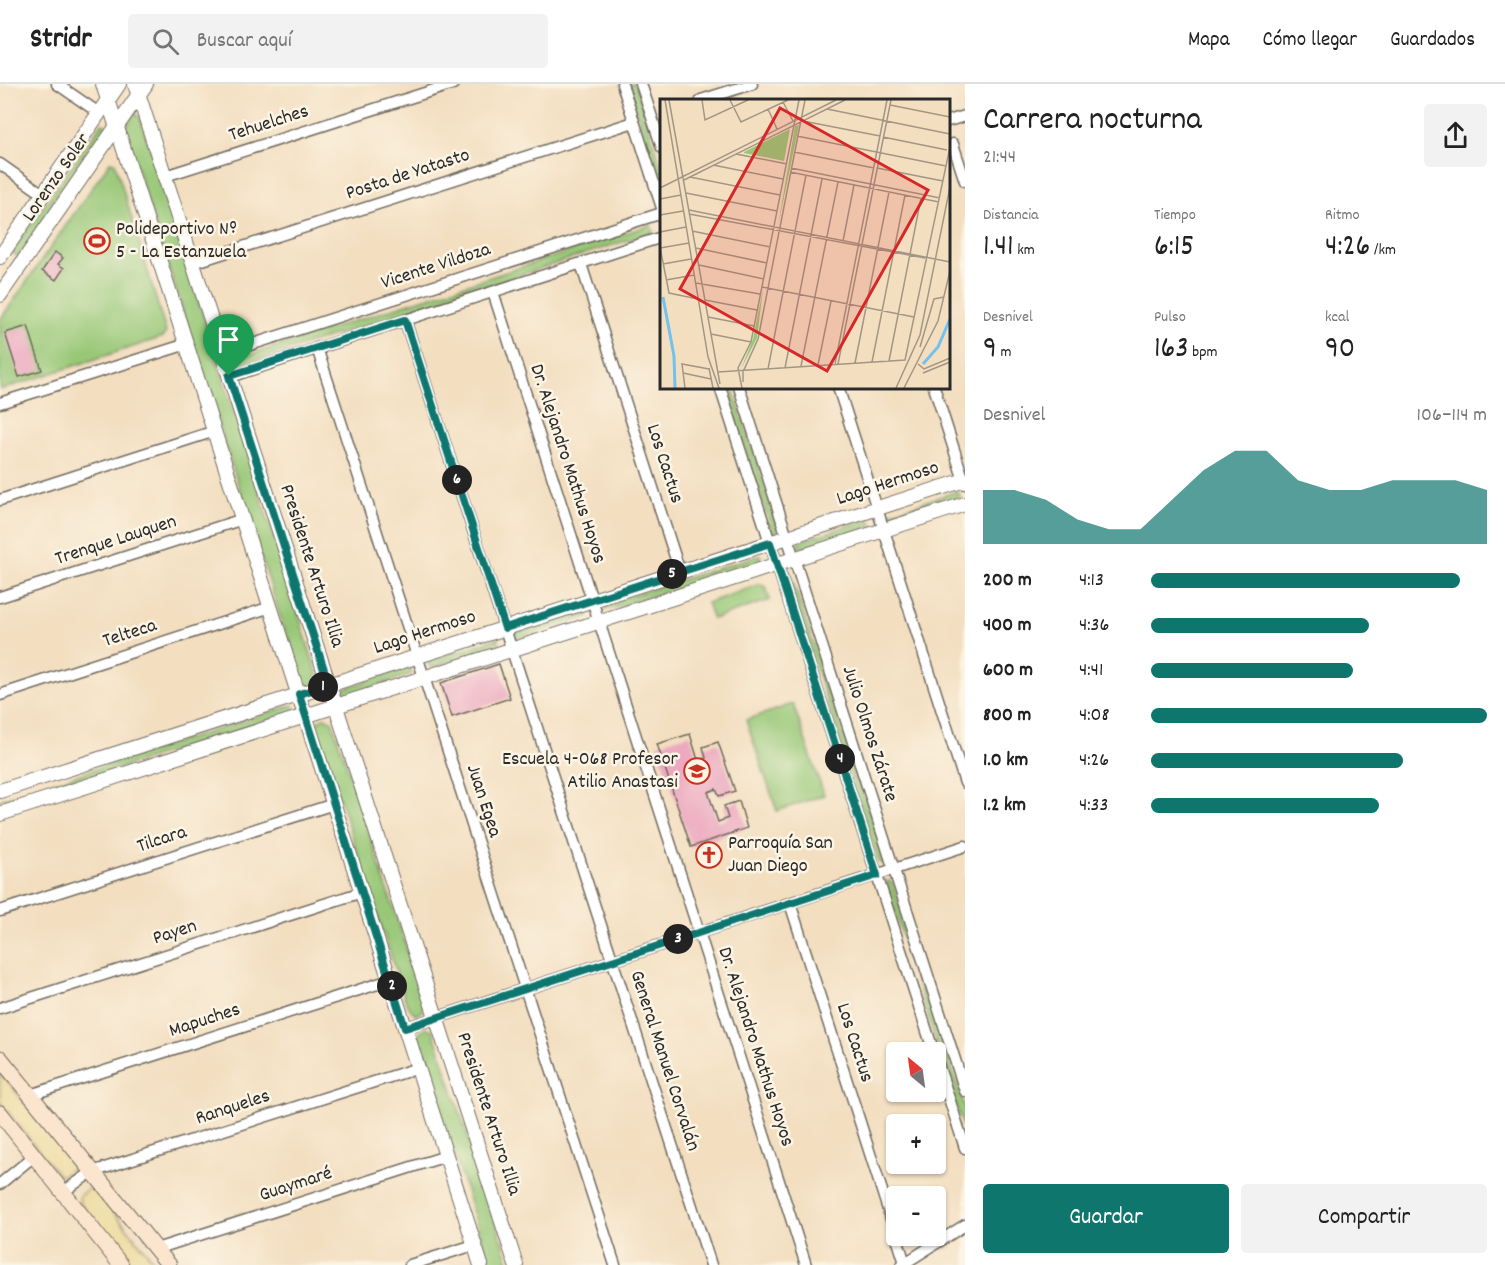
<!DOCTYPE html>
<html lang="es">
<meta charset="utf-8">
<style>
body{margin:0;font-family:Dekko,sans-serif;background:#f2f2f2;color:#222;height:100vh;display:flex;flex-direction:column;font-size:22px;white-space:nowrap}
*{box-sizing:border-box;margin:0}
p{font-size:20px;color:#767676}
.icon{flex:none;width:33px;height:33px;fill:none;stroke:currentColor;stroke-width:2;stroke-linecap:round;stroke-linejoin:round}
.map{position:relative;flex:1;overflow:hidden}
.sheet{display:flex;flex-direction:column;background:#fff;width:540px}
.sheet>*{flex:none}
.needle{width:39px;rotate:331deg}
.fabs{position:absolute;left:886px;top:958px;display:grid;gap:12px}
.fabs a{display:grid;place-items:center;width:60px;height:60px;border-radius:6px;background:#fff;box-shadow:0 2px 4px #0004;font-size:30px}
.pin{position:absolute;display:grid;place-items:center;width:51px;height:51px;color:#fff;margin:-62px -26px;border-radius:50% 50% 50% 0;rotate:-45deg;box-shadow:0 0 6px #0007}
.pin .icon{rotate:45deg}
.km{position:absolute;width:30px;height:30px;margin:-15px;border-radius:50%;background:#222;color:#fff;font-size:16px;line-height:30px;text-align:center}
.round{display:grid;place-items:center;flex:none;width:63px;height:63px;border-radius:6px;background:#f2f2f2}
.overview{display:flex;align-items:center;justify-content:space-between;height:102px;padding:0 18px}
h1{font-size:33px;font-weight:600;line-height:45px}
.stats{display:grid;grid-template-columns:repeat(3,1fr);gap:9px;height:102px;padding:6px 18px}
.stats div{display:grid;align-content:center}
.stats b{font-size:30px;font-weight:600}
.stats small{font-size:16px;font-weight:400}
.stats p{font-size:16px}
.chart{height:168px;padding:12px 18px}
.chart p{display:flex;justify-content:space-between}
.chart svg{width:100%;height:108px;margin-top:6px;fill:#0f766e;opacity:.7}
.cta{display:flex;gap:12px;margin-top:auto;padding:12px 18px}
.cta a{flex:1;height:69px;border-radius:6px;background:#0f766e;color:#fff;font-size:24px;font-weight:600;line-height:69px;text-align:center}
.cta a+a{background:#f2f2f2;color:#222}
ul{padding:0 18px;list-style:none;font-size:20px}
li{display:grid;grid-template-columns:96px 72px 1fr;align-items:center;height:45px}
li i{height:15px;border-radius:8px;background:#0f766e}
header{display:flex;align-items:center;gap:36px;box-sizing:border-box;height:84px;padding:0 30px;background:#fff;border-bottom:2px solid #e0e0e0}
header strong{font-size:28px}
nav{display:flex;gap:33px;margin-inline-start:auto;font-size:21px}
.search{width:420px;height:54px;background:#f2f2f2;display:flex;align-items:center;gap:15px;box-sizing:border-box;padding:0 21px;border-radius:6px;color:#767676;font-size:22px}
main{display:flex;flex:1;min-height:0}
.map>svg:first-child{display:block}
</style>
<header>
<strong>Stridr</strong>
<div class="search"><svg class="icon" aria-label="search" viewBox="0 0 24 24"><circle cx="10" cy="10" r="6"/><path d="M15 15l6 6"/></svg>Buscar aquí</div>
<nav><a>Mapa</a><a>Cómo llegar</a><a>Guardados</a></nav>
</header>
<main>
<div class="map">
<svg width="965" height="1181" viewBox="0 0 965 1181">
<rect width="100%" height="100%" fill="#fcf5e5"/>
<filter id="ink" filterUnits="userSpaceOnUse"><feTurbulence type="fractalNoise" baseFrequency=".0167" numOctaves="2"/><feDisplacementMap in="SourceGraphic" scale="12" xChannelSelector="R" yChannelSelector="G"/><feConvolveMatrix kernelMatrix="1 2 1 2 8 2 1 2 1" color-interpolation-filters="sRGB"/></filter>
<filter id="wash" filterUnits="userSpaceOnUse"><feTurbulence type="fractalNoise" baseFrequency=".008" numOctaves="4" result="noise"/><feDisplacementMap in="SourceGraphic" scale="24" xChannelSelector="R" yChannelSelector="G"/><feGaussianBlur stdDeviation="1.35" result="paint"/><feColorMatrix in="noise" values="0 0 0 0 0 0 0 0 0 0 0 0 0 0 0 0 0 1.4 0 .05"/><feComposite in="paint" operator="in"/></filter>
<g filter="url(#wash)">
<rect width="100%" height="100%" fill="#f3dec0"/>
<g fill="#98c877" stroke="#627a51" stroke-width="1.5">
<path d="M628,0H635L662,85V108Z"/>
<path d="M134,28L140,34L317,589L316,599L307,602L300,594L125,46Z"/>
<path d="M102,39L108,42L18,173L12,168Z"/>
<path d="M110,78L115,79L166,248L163,253L0,306V236Z"/>
<path d="M651,141L653,148L233,284L231,277Z"/>
<path d="M725,303H732L779,447L776,451L773,449Z"/>
<path d="M958,407L960,413L889,436L887,430Z"/>
<path d="M870,435L872,442L800,464L798,458Z"/>
<path d="M760,471L762,477L604,527L602,521Z"/>
<path d="M788,483L885,776L883,780L879,778L786,491L785,485Z"/>
<path d="M761,500L766,504L770,516L713,535L707,519Z"/>
<path d="M586,527L588,532L516,555L514,550Z"/>
<path d="M498,554L500,561L430,584L428,578Z"/>
<path d="M410,583L412,590L342,613L340,606Z"/>
<path d="M793,620L824,711L777,727L746,636Z"/>
<path d="M293,621L295,627L0,723V716Z"/>
<path d="M325,633L332,637L425,920L422,928L416,931L407,921L316,643L318,637Z"/>
<path d="M887,797L892,798L965,1025V1049L886,800Z"/>
<path d="M426,944L433,946L510,1181H490L416,951Z"/>
</g>
<g fill="#eeda9e" stroke="#8c8264" stroke-width="1.5">
<path d="M0,988L73,1078V1083L63,1091H58L0,1018Z"/>
<path d="M91,1103L98,1109L157,1181H130L80,1119L79,1112Z"/>
</g>
<g id="blocks">
<g fill="#eca9c0">
<path d="M55,168L63,174L58,180L64,184L56,196L42,187Z"/>
<path d="M28,242L42,286L19,293L5,249Z"/>
<path d="M499,580L510,614L452,633L441,599Z"/>
<path d="M690,650L698,676L706,674L703,663L718,658L735,707L719,712L716,705L708,708L718,738L728,734L724,722L739,717L747,744L691,763L657,660Z"/>
</g>
</g>
</g>
<g filter="url(#ink)">
<use href="#blocks" fill-opacity="0" stroke="#716a5f" stroke-width="1.5"/>
<g fill="none" stroke-linecap="round" stroke-linejoin="round">
<g stroke="#716a5f" stroke-width="13">
<g id="minor">
<path d="M57,0L99,29"/>
<path d="M622,0L662,124"/>
<path d="M641,0L662,64"/>
<path d="M701,16L752,0"/>
<path d="M948,37L965,32"/>
<path d="M953,60L965,97"/>
<path d="M0,80L43,110"/>
<path d="M165,92L453,0"/>
<path d="M193,179L634,38"/>
<path d="M581,180L680,488"/>
<path d="M493,208L806,1181"/>
<path d="M405,236L711,1181"/>
<path d="M317,264L615,1181"/>
<path d="M222,270L662,129"/>
<path d="M229,293L662,153"/>
<path d="M720,303L934,969"/>
<path d="M739,303L965,1007"/>
<path d="M838,303L965,699"/>
<path d="M934,303L965,400"/>
<path d="M0,319L187,260"/>
<path d="M0,416L215,347"/>
<path d="M0,513L243,435"/>
<path d="M0,611L271,523"/>
<path d="M790,819L905,1179"/>
<path d="M0,827L334,720"/>
<path d="M0,924L362,808"/>
<path d="M405,944L965,762"/>
<path d="M936,974L965,1064"/>
<path d="M30,1011L390,896"/>
<path d="M0,1100L34,1072"/>
<path d="M63,1108L92,1088L418,984"/>
<path d="M156,1165L446,1072"/>
<path d="M410,1181L474,1161"/>
<path d="M902,1181L965,1141"/>
</g>
</g>
<g stroke="#716a5f" stroke-width="16">
<g id="tertiary">
<path d="M103,0L481,1181"/>
<path d="M135,0L516,1181"/>
<path d="M0,173L119,0"/>
<path d="M0,211L146,0"/>
<path d="M0,707L965,396"/>
<path d="M0,730L965,420"/>
</g>
</g>
<g stroke="#716a5f" stroke-width="17">
<g id="secondary">
<path d="M0,974L169,1181"/>
<path d="M0,1029L121,1181"/>
</g>
</g>
<use href="#minor" stroke="#fff" stroke-width="10"/>
<use href="#tertiary" stroke="#fff" stroke-width="14"/>
<use href="#secondary" stroke="#fce5cf" stroke-width="15"/>
</g>
</g>
<g fill="none" stroke-linecap="round" stroke-linejoin="round" filter="url(#ink)">
<g stroke="#fff" stroke-width="12">
<path id="route" d="M405,236L505,544L770,459L877,791L405,944L299,610L329,601L229,292Z"/>
</g>
<use href="#route" stroke="#0f766e" stroke-width="8"/>
</g>
<defs>
<g id="stadium-ring" transform="scale(1.35)"><circle r="9.5" fill="#fcf5e5" stroke="#c8321e" stroke-width="1.5"/><path d="M0-5a6.5 5 0 1 0 0 10a6.5 5 0 1 0 0-10ZM-3.5-1.8h7v3.6h-7Z" fill="#c8321e"/></g>
<g id="school-ring" transform="scale(1.35)"><circle r="9.5" fill="#fcf5e5" stroke="#c8321e" stroke-width="1.5"/><path d="M0-5L7-2L0 1L-7-2ZM-4 1L0 2.5L4 1V4Q0 6-4 4Z" fill="#c8321e"/></g>
<g id="church-ring" transform="scale(1.35)"><circle r="9.5" fill="#fcf5e5" stroke="#c8321e" stroke-width="1.5"/><path d="M-1.2-6h2.4v3.5h3.3v2.4h-3.3V6h-2.4V-.1h-3.3v-2.4h3.3Z" fill="#c8321e"/></g>
</defs>
<g fill-rule="evenodd">
<use href="#stadium-ring" x="97" y="157"/>
<use href="#school-ring" x="697" y="687"/>
<use href="#church-ring" x="709" y="771"/>
</g>
<g text-anchor="middle" dominant-baseline="central" stroke-width="5" stroke-linejoin="round" paint-order="stroke">
<g font-size="20" fill="#2b2b2b" stroke="#fcf5e5">
<text transform="translate(269 40) rotate(-18)">Tehuelches</text>
<text transform="translate(408 91) rotate(-18)">Posta de Yatasto</text>
<text transform="translate(57 94) rotate(-55)">Lorenzo Soler</text>
<text transform="translate(436 183) rotate(-18)">Vicente Vildoza</text>
<text transform="translate(567 380) rotate(72)">Dr. Alejandro Mathus Hoyos</text>
<text transform="translate(664 380) rotate(72)">Los Cactus</text>
<text transform="translate(888 400) rotate(-18)">Lago Hermoso</text>
<text transform="translate(116 457) rotate(-18)">Trenque Lauquen</text>
<text transform="translate(311 482) rotate(72)">Presidente Arturo Illia</text>
<text transform="translate(425 549) rotate(-18)">Lago Hermoso</text>
<text transform="translate(130 550) rotate(-18)">Telteca</text>
<text transform="translate(869 650) rotate(72)">Julio Olmos Zárate</text>
<text transform="translate(483 717) rotate(72)">Juan Egea</text>
<text transform="translate(162 756) rotate(-18)">Tilcara</text>
<text transform="translate(175 849) rotate(-18)">Payen</text>
<text transform="translate(205 937) rotate(-18)">Mapuches</text>
<text transform="translate(854 959) rotate(72)">Los Cactus</text>
<text transform="translate(755 963) rotate(72)">Dr. Alejandro Mathus Hoyos</text>
<text transform="translate(664 977) rotate(72)">General Manuel Corvalán</text>
<text transform="translate(233 1024) rotate(-18)">Ranqueles</text>
<text transform="translate(488 1030) rotate(72)">Presidente Arturo Illia</text>
<text transform="translate(296 1101) rotate(-18)">Guaymaré</text>
</g>
<g font-size="20" fill="#2b2b2b" stroke="#fcf5e5" text-anchor="start">
<text x="116" y="146">Polideportivo Nº<tspan x="116" dy="23">5 - La Estanzuela</tspan></text>
<text x="678" y="676" text-anchor="end">Escuela 4-068 Profesor<tspan x="678" dy="23">Atilio Anastasi</tspan></text>
<text x="728" y="760">Parroquía San<tspan x="728" dy="23">Juan Diego</tspan></text>
</g>
</g>
<g transform="translate(660 15)">
<rect width="290" height="290" fill="#f3dec0"/>
<path d="M139,26L118,127L135,27ZM130,30L124,62L84,54V53ZM103,190L97,239L81,270L93,240Z" fill="#98c877"/>
<path fill="none" stroke="#72c2ed" stroke-width="3" d="M3,198L14,257L15,289M263,265L278,248L290,220"/>
<path fill="none" stroke="#a39684" stroke-width="1.5" d="M5,1L48,258L59,289M9,1L60,285M42,1L45,21L88,1M70,1L81,23L128,1M123,3L133,22M230,6L290,18M108,10L117,30M167,10L290,35M143,22L220,37M137,37L286,67M223,38L287,51M134,53L214,69M76,55L127,65M53,66L123,80M131,69L280,99M217,69L283,82M130,73L279,103M30,78L120,96M24,81L185,1M0,89L176,1M26,94L117,112M0,100L21,96M29,111L290,163M29,115L265,159M0,116L23,112M32,132L110,148M0,133L26,128M183,142L194,86M0,148L9,194L38,200M0,149L29,144M36,149L107,164M3,165L31,160M39,166L104,180M6,181L34,176M36,184L100,195M102,188L254,218M45,201L97,211M48,218L94,227M51,235L91,243M260,248L274,200L284,198M229,262L261,99M212,263L245,96M195,264L229,93M175,265L227,1M178,265L231,1M258,265L264,270L290,259M158,266L171,202M141,267L178,83M49,269L53,289M125,269L162,80M108,270L146,76M58,273L245,261L290,48M23,274L51,280M263,274L290,263M83,283V273L98,240L145,1M25,289L22,265L49,270M82,289L78,269L91,243L139,1M236,289L260,236L290,88M244,289L278,222L290,172"/>
<path fill="#d62828" fill-opacity="0.15" stroke="#d62828" stroke-width="3" d="M120,9L268,91L167,272L20,190Z"/>
<rect width="290" height="290" fill="none" stroke="#2b2b2b" stroke-width="3"/>
</g>
</svg>
<div class="fabs">
<a><svg class="needle" viewBox="-14 -14 28 28"><path d="M0-13l5 13h-10z" fill="#e53935"/><path d="M0 13l5-13h-10z" fill="#767676"/></svg></a>
<a>+</a>
<a>−</a>
</div>
<div class="pin" style="left:229px;top:292px;background:#1e9e55"><svg class="icon" aria-label="arrive" viewBox="0 0 24 24"><path d="M6 21V4h12l-3 4 3 4H6"/></svg></div>
<b class="km" style="left:323px;top:603px">1</b>
<b class="km" style="left:392px;top:902px">2</b>
<b class="km" style="left:678px;top:855px">3</b>
<b class="km" style="left:840px;top:675px">4</b>
<b class="km" style="left:672px;top:490px">5</b>
<b class="km" style="left:457px;top:396px">6</b>
</div>
<section class="sheet">
<div class="overview"><div><h1>Carrera nocturna</h1><p>21:44</p></div><a class="round"><svg class="icon" aria-label="share" viewBox="0 0 24 24"><path d="M12 15V3M7 8l5-5 5 5M5 13v7h14v-7"/></svg></a></div>
<div class="stats">
<div><p>Distancia</p><b>1.41<small> km</small></b></div>
<div><p>Tiempo</p><b>6:15</b></div>
<div><p>Ritmo</p><b>4:26<small> /km</small></b></div>
</div>
<div class="stats">
<div><p>Desnivel</p><b>9<small> m</small></b></div>
<div><p>Pulso</p><b>163<small> bpm</small></b></div>
<div><p>kcal</p><b>90</b></div>
</div>
<div class="chart"><p><span>Desnivel</span>106–114 m</p>
<svg viewBox="0 0 160 44" preserveAspectRatio="none"><path d="M0 44V22L10 22L20 26L30 34L40 38L50 38L60 26L70 14L80 6L90 6L100 18L110 22L120 22L130 18L140 18L150 18L160 22V44z"/></svg>
</div>
<ul>
<li><b>200 m</b>4:13<i style="width:92%"></i></li>
<li><b>400 m</b>4:36<i style="width:65%"></i></li>
<li><b>600 m</b>4:41<i style="width:60%"></i></li>
<li><b>800 m</b>4:08<i style="width:100%"></i></li>
<li><b>1.0 km</b>4:26<i style="width:75%"></i></li>
<li><b>1.2 km</b>4:33<i style="width:68%"></i></li>
</ul>
<div class="cta"><a>Guardar</a><a>Compartir</a></div>
</section>
</main>
